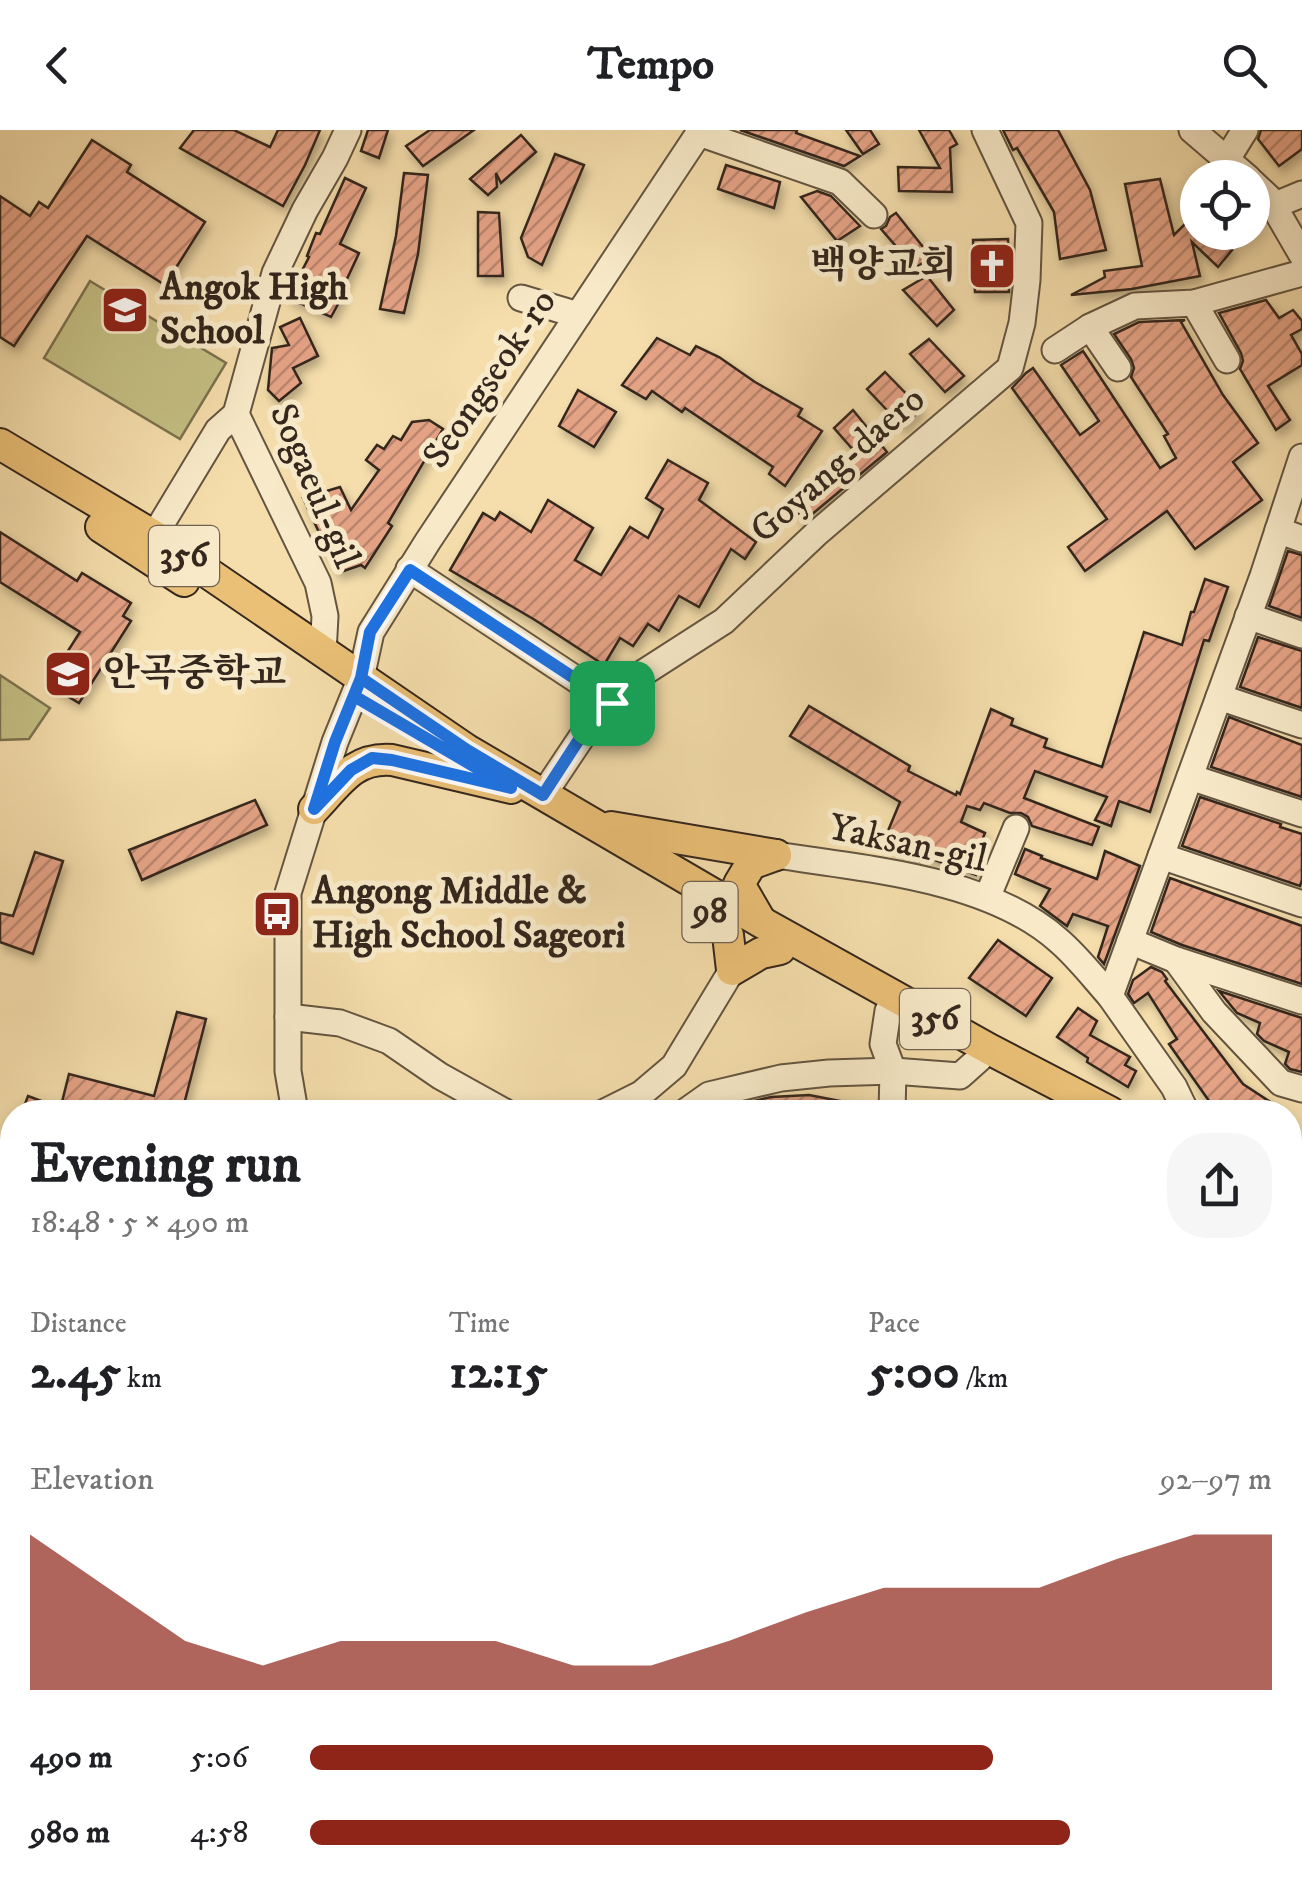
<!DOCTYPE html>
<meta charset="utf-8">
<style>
body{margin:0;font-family:"IM FELL DW Pica","Noto Serif KR",serif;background:#f6f6f6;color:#202124;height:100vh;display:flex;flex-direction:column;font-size:38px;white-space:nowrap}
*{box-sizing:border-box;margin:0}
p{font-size:32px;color:#757577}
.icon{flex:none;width:55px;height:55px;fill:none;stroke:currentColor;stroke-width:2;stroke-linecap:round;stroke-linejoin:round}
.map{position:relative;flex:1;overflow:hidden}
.sheet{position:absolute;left:0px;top:970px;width:1302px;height:790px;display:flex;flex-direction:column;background:#fff;border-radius:40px 40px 0 0;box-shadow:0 5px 15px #0003}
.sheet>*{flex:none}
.buttons{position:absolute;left:1180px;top:30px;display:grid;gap:20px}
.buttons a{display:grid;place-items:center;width:90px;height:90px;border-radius:50%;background:#fff;box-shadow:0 5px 15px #0003;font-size:50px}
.pin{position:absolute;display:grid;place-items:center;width:85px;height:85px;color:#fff;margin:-42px;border-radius:20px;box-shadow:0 5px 15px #0006}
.round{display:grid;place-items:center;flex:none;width:105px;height:105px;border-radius:40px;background:#f6f6f6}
.overview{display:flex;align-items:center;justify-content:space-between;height:170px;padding:0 30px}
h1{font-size:55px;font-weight:700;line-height:75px}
.figures{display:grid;grid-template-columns:repeat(3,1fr);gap:15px;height:170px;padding:10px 30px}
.figures div{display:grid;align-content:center}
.figures b{font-size:50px;font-weight:700}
.figures small{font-size:28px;font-weight:400}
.figures p{font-size:28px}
.chart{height:280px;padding:20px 30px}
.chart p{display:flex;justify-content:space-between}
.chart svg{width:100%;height:180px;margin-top:10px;fill:#8f2418;opacity:.7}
ul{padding:0 30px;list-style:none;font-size:32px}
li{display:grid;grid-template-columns:160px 120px 1fr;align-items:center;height:75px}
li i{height:25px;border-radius:12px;background:#8f2418}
header{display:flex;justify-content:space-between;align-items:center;height:130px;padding:0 30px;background:#fff;font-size:45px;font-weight:700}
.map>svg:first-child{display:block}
</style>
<header><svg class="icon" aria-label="back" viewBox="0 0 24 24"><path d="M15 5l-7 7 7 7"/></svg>Tempo<svg class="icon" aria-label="search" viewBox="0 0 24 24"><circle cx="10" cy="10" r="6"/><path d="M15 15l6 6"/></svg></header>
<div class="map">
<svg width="1302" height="1760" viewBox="0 0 1302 1760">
<defs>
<pattern id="building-hatch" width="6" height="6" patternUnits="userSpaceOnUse" patternTransform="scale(2.5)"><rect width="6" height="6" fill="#e5a386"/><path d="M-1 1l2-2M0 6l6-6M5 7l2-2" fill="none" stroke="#ba856d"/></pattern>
<filter id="shadow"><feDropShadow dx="3.5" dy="6" stdDeviation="5" flood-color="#0004"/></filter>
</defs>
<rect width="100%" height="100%" fill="#f5deac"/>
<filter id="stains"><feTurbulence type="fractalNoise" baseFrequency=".002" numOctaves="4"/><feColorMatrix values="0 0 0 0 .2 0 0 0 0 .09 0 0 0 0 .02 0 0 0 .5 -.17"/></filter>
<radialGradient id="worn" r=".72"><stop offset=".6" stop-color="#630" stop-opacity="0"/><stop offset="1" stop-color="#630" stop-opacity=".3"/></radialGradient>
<g fill="#c4bf84" stroke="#7c7350" stroke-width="2.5">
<path d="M90,151L226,233L180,309L44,228Z"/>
<path d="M0,545L50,578L29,609L0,610Z"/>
<path d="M12,1168V1247L0,1252V1183Z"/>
<path d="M1302,1527V1652L1290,1625V1533Z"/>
<path d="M1202,1748H1251L1255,1760H1182L1181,1755Z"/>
</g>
<g fill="url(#building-hatch)" stroke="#34271d" stroke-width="2.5" filter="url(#shadow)">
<path d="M194,0H234L270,17L278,0H320L305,35L283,76L180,18Z"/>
<path d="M368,0H388L379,28L361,21Z"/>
<path d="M430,0H474L423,36L406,16Z"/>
<path d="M740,0H797L796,3L860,26L844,36Z"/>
<path d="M846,0H870L879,14L863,24Z"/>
<path d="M919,0H949L957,14L950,18L952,62L899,61L898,37L940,38Z"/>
<path d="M1003,0H1058L1090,60L1106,120L1060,129L1054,82L1017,18L1013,20Z"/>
<path d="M1261,0H1302V19L1279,36L1258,9Z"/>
<path d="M521,5L536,22L501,53L496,43L497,57L488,65L470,49Z"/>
<path d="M92,10L131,35L127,42L205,92L165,155L87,106L14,216L0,207V66L30,86L39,72L48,78Z"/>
<path d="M555,24L584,35L542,135L528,127L521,108Z"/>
<path d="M726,35L780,52L774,78L718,59Z"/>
<path d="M404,43L428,45L418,124L404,183L380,179L396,106Z"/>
<path d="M345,48L366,58L340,114L359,123L340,164L343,165L331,187L288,168L309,127L307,126L316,103L320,104Z"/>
<path d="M1160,49L1174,105L1198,81V102H1213L1232,120L1218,137L1192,112L1200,146L1132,159L1071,165L1105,147L1104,141L1142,136L1125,54Z"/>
<path d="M817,61L831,66L860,96L837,111L801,67Z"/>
<path d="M478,82L499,83L503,146H478Z"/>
<path d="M896,83L931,127L915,138L881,99L886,96L890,87Z"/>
<path d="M1008,109L1009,162H975L973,110Z"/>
<path d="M927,146L954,180L937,196L903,160Z"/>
<path d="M1266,170L1279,188L1293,180L1302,191V199L1291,205L1302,224V235L1268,256L1290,290L1276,300L1240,239L1243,231L1241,223L1219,183Z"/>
<path d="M300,188L318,226L293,238L301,253L279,271L268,260L272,218L289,215L280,197Z"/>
<path d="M1185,190L1181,192L1223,265L1258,313L1233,332L1262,370L1195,419L1167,381L1085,441L1068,417L1107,389L1012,258L1026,243L1033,238L1080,305L1099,291L1061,235L1083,221L1160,338L1176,328L1164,306L1168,304L1131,247L1134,238L1131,229L1114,204L1139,192Z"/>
<path d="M657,208L690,225L696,216L719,227L755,252L802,279L798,286L822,301L785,356L769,344L773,337L685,278L682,282L652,261L646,269L622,255Z"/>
<path d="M929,209L964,246L945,262L910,224Z"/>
<path d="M885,242L921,279L903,297L867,259Z"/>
<path d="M578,260L616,282L594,317L559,296Z"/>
<path d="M853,280L887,322L805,390L786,371L855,322L834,298Z"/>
<path d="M429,290L443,299L388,393L392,396L365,438L361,435L338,443L303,368L340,357L351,380L379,340L366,330L377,315L384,319L393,306L401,310L412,292Z"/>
<path d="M668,330L708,353L699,370L756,412L745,429L731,419L699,477L679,466L659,501L648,494L633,516L620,508L604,535L535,490L450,440L483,383L495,390L500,382L531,402L548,370L593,398L575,430L601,445L630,397L648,408L663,379L646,368Z"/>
<path d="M0,402L77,451L82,443L131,473L123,486L131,491L79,573L47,554L80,502L0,452Z"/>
<path d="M1288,421L1302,425V488L1269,476Z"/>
<path d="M1205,449L1228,457L1209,511L1204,510L1150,682L1119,671L1111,696L1095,690L1107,667L1035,641L1024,668L1099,697L1092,715L1032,696L1028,687L1021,683H1010L984,673L980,680L967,676L961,692L985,703L981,713L988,715L976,745L921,725L919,731L883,713L900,672L790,606L809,576L910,636L908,641L956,665L957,662L960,664L991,579L1013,589L1011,595L1047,609L1044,617L1102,637L1144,502L1182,515L1191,482H1194Z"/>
<path d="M1258,507L1302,521V578L1240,557Z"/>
<path d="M1229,587L1302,615V667L1211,637Z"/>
<path d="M1200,667L1281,694L1280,697L1302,704V750L1300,756L1182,716Z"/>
<path d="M255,670L267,695L142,750L129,720Z"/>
<path d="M1025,719L1042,726L1041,728L1097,749L1105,721L1140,736L1104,834L1098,827L1108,796L1073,784L1067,796L1040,776L1050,759L1015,744Z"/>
<path d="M35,722L63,731L33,824L0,812V783L13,786Z"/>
<path d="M1170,748L1302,796V854L1182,815L1151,802Z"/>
<path d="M998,810L1052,848L1026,886L969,848Z"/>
<path d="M1151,837L1162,842L1167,849L1165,851L1243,954L1272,973L1265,982H1221L1214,978L1169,914L1177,909L1148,863L1134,873L1128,864L1133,850Z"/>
<path d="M1219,861L1302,888V942L1290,939L1285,934L1289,922L1264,911L1257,904L1260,893L1237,883Z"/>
<path d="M1078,878L1097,891L1090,905L1130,927L1125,935L1136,941L1128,957L1087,932L1088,928L1057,907Z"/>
<path d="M177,882L206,889L182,982H90L61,976L69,944L154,966Z"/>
<path d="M809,965L866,976L865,982H717L716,980L771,967Z"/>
<path d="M28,966L68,981V982H22Z"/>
</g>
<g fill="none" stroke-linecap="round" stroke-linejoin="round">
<g stroke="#645541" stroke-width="29">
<g id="minor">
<path d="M1192,0L1248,48"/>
<path d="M699,3L840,52L874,85"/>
<path d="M1227,29L1245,0"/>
<path d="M1252,52L1269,68L1302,125"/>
<path d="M1273,76L1302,64"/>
<path d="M521,168L578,185"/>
<path d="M1194,173L1227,230"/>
<path d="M1090,197L1118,238"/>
<path d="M1055,220L1090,197L1135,176L1194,173L1302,143"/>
<path d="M1278,400L1302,409"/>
<path d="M154,406L218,300L236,284"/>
<path d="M409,439L612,573"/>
<path d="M1248,486L1302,505"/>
<path d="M323,523L325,486L318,453L236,284L275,143L305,80L335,28L348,0"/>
<path d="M1219,567L1302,595"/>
<path d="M1190,647L1302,684"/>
<path d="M543,665L581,608L629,552L724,491L817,403L1010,238L1022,193L1027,150L1029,93L985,0"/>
<path d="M776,725C866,739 988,748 1058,810C1077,826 1093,847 1110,866L1263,446L1302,327"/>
<path d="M1161,726L1302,774"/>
<path d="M987,768L1016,698"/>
<path d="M1130,811L1176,830L1302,871"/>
<path d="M1176,830L1214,882L1281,953L1302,959"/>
<path d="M1110,866L1174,957L1186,982"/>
<path d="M888,881L883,914L893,941L892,982"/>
<path d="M288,887L340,893L389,911L440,946L505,982"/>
<path d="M295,982L288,941V763L335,612L361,548L371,502L428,411L701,0"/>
<path d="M605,982L641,964L674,936L732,840"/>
<path d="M685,982L709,965L781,948L829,943L893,941L960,946L979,929"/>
<path d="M0,1272L12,1266"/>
<path d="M1290,1303L1302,1306"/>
<path d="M631,1748L638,1760"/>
<path d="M569,1760L590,1748"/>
</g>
</g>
<g stroke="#34271d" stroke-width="34">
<g id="major">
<path d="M0,314L154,406L467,620L761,792L989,919L1110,982"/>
<path d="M101,397L184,451"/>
<path d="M314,679C339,653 353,627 392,630L511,658"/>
<path d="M611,697L776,725"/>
<path d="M721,789L728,805L732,840L761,823L780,819"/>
<path d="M760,790L739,754L751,734L776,725"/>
<path d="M1290,1097L1302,1104"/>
</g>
</g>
<use href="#minor" stroke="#f8eac9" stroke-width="25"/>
<use href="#major" stroke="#eabf76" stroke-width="30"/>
</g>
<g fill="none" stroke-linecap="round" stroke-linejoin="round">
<g stroke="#fff" stroke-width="20">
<path id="route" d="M612,573L580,608L543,665L467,620L361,548L354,566L511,658L392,630L372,628L351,640L314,679L335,612L361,548L370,502L410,440L612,573"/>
</g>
<use href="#route" stroke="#1a73e8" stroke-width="12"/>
</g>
<defs>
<g id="church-square" transform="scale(2.5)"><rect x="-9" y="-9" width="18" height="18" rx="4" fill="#8f2418" stroke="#f8eac9"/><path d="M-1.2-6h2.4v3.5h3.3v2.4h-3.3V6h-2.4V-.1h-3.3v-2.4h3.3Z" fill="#fff"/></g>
<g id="school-square" transform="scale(2.5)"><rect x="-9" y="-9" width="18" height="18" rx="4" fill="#8f2418" stroke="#f8eac9"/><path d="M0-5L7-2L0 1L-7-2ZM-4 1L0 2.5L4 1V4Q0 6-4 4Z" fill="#fff"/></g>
<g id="bus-square" transform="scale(2.5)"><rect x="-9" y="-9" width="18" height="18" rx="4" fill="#8f2418" stroke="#f8eac9"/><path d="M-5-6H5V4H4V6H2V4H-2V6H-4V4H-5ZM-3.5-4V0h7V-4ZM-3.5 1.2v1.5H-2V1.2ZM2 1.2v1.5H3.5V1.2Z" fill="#fff"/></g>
</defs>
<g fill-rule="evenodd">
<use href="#church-square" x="992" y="136"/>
<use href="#school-square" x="125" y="180"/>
<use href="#school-square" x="68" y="544"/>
<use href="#bus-square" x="277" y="784"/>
</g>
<g text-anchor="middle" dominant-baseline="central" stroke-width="10" stroke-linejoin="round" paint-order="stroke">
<g fill="#f8eac9" stroke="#6f6251" stroke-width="2.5">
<rect x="149" y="396" width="70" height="60" rx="8"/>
<rect x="682.5" y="752" width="55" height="60" rx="8"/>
<rect x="900" y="859" width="70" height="60" rx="8"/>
</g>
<g font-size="35" font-weight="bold" fill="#34271d">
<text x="184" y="426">356</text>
<text x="710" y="782">98</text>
<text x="935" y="889">356</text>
</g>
<g font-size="38" font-weight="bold" fill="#34271d" stroke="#f8eac9" text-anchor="start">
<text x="957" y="136" text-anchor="end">백양교회</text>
<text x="160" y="158">Angok High<tspan x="160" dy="44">School</tspan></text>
<text x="103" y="544">안곡중학교</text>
<text x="312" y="762">Angong Middle &amp;<tspan x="312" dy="44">High School Sageori</tspan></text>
</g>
<g font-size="38" fill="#34271d" stroke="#f8eac9">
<text transform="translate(490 249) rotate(-56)">Seongseok-ro</text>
<text transform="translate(838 335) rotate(-41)">Goyang-daero</text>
<text transform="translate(314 356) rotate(67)">Sogaeul-gil</text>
<text transform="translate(908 714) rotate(12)">Yaksan-gil</text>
</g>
</g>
<rect width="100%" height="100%" filter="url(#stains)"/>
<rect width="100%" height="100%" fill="url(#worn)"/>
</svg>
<div class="buttons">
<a><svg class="icon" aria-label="locate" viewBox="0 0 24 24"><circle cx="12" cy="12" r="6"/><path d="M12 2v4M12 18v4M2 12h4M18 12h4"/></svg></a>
</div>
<div class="pin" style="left:612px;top:573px;background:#1e9e55"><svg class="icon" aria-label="arrive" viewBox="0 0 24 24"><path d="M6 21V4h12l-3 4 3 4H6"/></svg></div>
<section class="sheet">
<div class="overview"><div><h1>Evening run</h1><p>18:48 · 5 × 490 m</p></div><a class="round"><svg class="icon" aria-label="share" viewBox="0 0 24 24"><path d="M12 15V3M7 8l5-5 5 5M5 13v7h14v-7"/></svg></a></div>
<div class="figures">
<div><p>Distance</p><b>2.45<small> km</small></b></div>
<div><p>Time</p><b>12:15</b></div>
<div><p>Pace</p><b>5:00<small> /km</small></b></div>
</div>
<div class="chart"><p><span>Elevation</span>92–97 m</p>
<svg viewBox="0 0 160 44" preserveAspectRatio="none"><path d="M0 44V6L10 19L20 32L30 38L40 32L50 32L60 32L70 38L80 38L90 32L100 25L110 19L120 19L130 19L140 12L150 6L160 6V44z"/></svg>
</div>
<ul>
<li><b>490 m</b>5:06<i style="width:71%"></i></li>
<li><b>980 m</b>4:58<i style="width:79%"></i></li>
</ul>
</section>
</div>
